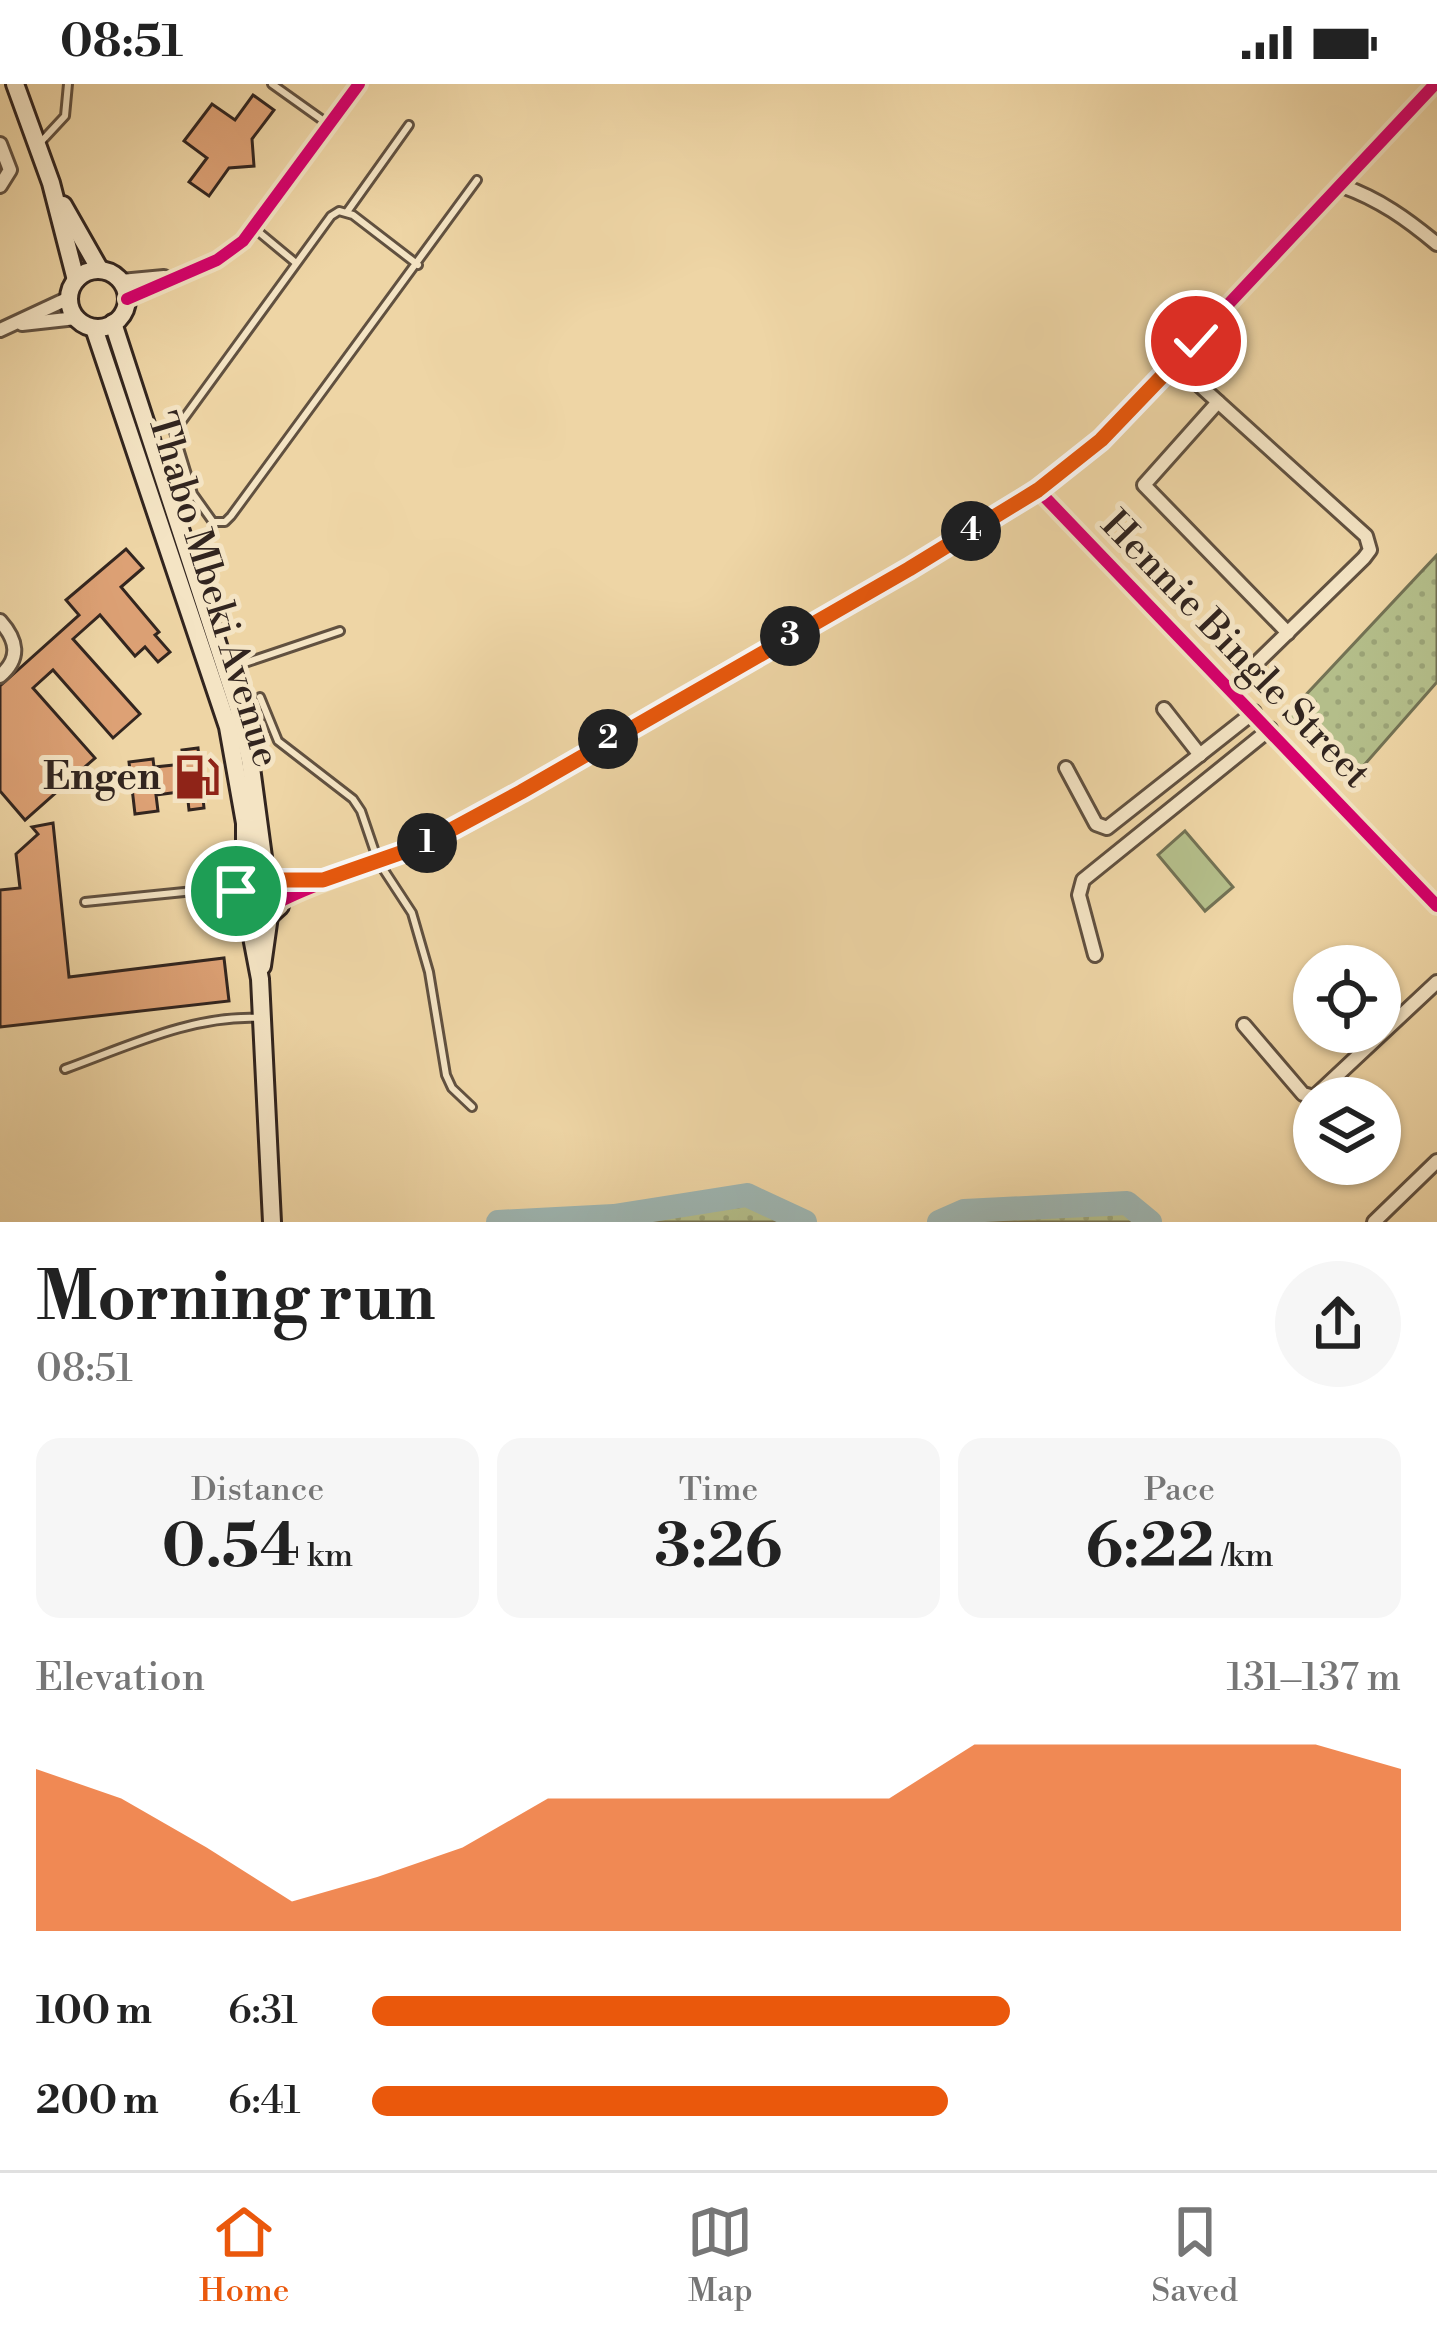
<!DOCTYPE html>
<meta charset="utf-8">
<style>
body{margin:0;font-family:"Libre Bodoni",serif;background:#f6f6f6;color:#222;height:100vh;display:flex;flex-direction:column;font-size:45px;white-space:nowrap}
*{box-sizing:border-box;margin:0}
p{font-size:39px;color:#767676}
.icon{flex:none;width:66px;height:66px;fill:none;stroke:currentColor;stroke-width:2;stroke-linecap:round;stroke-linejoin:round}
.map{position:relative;height:1138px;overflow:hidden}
.details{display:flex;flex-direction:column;background:#fff;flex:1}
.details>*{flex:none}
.fabs{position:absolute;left:1293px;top:861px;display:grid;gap:24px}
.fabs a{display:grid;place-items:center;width:108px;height:108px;border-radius:50%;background:#fff;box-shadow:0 3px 9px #0004;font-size:60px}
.pin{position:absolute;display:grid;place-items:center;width:102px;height:102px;color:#fff;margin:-51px;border:6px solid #fff;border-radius:50%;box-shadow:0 3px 12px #0007}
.km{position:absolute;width:60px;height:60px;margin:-30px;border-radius:50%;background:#222;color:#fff;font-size:33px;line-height:60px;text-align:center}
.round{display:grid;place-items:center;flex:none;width:126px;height:126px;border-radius:63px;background:#f6f6f6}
.overview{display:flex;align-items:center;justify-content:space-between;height:204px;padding:0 36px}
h1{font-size:66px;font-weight:800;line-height:90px}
.figures{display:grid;grid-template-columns:repeat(3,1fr);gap:18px;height:204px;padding:12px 36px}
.figures div{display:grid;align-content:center;border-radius:24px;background:#f6f6f6;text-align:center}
.figures b{font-size:60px;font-weight:800}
.figures small{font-size:33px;font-weight:400}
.figures p{font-size:33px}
.chart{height:336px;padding:24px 36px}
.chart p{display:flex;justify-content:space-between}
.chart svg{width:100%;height:216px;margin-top:12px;fill:#ea580c;opacity:.7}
ul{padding:0 36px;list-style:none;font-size:39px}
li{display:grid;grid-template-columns:192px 144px 1fr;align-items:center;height:90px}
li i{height:30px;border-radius:15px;background:#ea580c}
.status{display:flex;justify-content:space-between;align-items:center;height:84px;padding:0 60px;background:#fff;direction:ltr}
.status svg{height:33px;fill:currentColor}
.dock{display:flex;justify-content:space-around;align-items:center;height:168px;border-top:3px solid #e0e0e0;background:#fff;font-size:33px;color:#767676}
.dock a{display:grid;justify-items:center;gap:6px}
.dock .active{color:#ea580c}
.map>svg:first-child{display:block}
</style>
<div class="status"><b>08:51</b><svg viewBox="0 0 49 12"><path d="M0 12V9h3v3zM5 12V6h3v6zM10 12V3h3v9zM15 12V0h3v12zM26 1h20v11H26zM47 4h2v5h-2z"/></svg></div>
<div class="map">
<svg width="1437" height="1138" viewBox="0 0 1437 1138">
<defs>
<pattern id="grass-dots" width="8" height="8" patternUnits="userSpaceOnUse" patternTransform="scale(3)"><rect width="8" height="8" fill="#b4be8a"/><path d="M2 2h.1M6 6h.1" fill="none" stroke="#9ba377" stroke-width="1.8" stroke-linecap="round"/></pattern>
</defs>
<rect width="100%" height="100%" fill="#eed5a5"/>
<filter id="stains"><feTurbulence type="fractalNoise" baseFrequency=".00167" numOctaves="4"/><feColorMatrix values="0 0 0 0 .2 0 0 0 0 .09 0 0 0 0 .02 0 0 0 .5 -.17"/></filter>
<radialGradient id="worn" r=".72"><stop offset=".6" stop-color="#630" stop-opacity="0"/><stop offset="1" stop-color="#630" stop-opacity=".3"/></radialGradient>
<g fill="url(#grass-dots)" stroke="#737254" stroke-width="3">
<path d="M1437,471V598L1351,696L1286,632Z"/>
<path d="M747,1111L805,1138H498L614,1132Z"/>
<path d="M1127,1119L1150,1138H939L964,1127Z"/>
</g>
<path fill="#b4be8a" stroke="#737254" stroke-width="3" d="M1185,747L1233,803L1205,827L1158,771Z"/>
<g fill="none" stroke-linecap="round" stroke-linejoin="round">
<g stroke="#9eb6b2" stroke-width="24">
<path d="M498,1138L614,1132L747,1111L805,1138"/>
<path d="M939,1138L964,1127L1127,1119L1150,1138"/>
</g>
</g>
<g fill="#dda175" stroke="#32251f" stroke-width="3">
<path d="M253,11L274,26L252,55L254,82L229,84L209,112L189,98L207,74L184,57L212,20L235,36Z"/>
<path d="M126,465L143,484L121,503L159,548L155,551L170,568L158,578L145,563L135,572L100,531L73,555L140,630L113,654L53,586L33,604L95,674L25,736L0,707V602L79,531L66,516Z"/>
<path d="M198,664L204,724L189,726L187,707L156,711L158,727L135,730L129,678L153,675L154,683L184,680L182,666Z"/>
<path d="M53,739L69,893L224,874L229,917L0,943V806L20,804L16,770L38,750L32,743Z"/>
</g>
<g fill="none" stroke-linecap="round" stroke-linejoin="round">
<g stroke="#615140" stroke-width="12">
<g id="service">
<path d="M272,0L328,40"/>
<path d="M39,60L65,32L68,0"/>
<path d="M347,128L409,41"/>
<path d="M254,144L296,179"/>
<path d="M418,181L353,131L339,127L331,132L174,348L193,410L213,438H225L231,432L477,96"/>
<path d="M230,584L340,547"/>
<path d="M260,613L278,657L353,715L361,727L378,777L412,829L429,888L446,991L452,1004L472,1023"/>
<path d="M234,817L214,805L238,801"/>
<path d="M85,818L214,805"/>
<path d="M65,985C126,963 194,930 261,934"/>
</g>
</g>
<g stroke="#615140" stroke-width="18">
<g id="minor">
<path d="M0,60L10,86L0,102"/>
<path d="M1342,102C1379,115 1407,135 1437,160"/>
<path d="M121,197L164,193"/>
<path d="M127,215L217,176L243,157L359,0"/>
<path d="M22,240L76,234"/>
<path d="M0,246L69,214"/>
<path d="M1175,279L1366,452L1370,466L1364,474L1231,604"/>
<path d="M1218,318L1144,401L1288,549"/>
<path d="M1038,406L1437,822"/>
<path d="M0,537C17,556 21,574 0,592"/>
<path d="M1164,625L1200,671"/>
<path d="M1066,684L1096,740L1107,744L1254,628"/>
<path d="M277,796H316"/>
<path d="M281,817C328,793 378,782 425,760C514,718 595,662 680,614C823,533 972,459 1101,356L1435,0"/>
<path d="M1095,871L1079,811L1083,796L1270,645"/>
<path d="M1244,941L1303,1010L1314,1013L1437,898"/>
<path d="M1374,1138L1437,1077"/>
</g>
</g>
<g stroke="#32251f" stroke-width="22">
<g id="secondary">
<path d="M15,0L51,99L76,196"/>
<path d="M63,121L100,186"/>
<circle cx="98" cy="215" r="29"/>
<path d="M113,239L238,623L250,676L265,788"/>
<path d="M94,244L228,643L245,739V792"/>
<path d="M248,832H269L280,822L282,806L270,790L255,788L245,792L235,813L239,824L248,832L260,895L272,1138"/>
<path d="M262,882L269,832"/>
</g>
</g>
<use href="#service" stroke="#f4e4c4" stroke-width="6"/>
<use href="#minor" stroke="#f4e4c4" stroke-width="12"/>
<use href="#secondary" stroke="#f4e4c4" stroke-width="16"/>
<g stroke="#f4e4c4" stroke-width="20">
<g id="cycleway">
<path d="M127,215L217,176L243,157L359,0"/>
<path d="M1038,406L1437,822"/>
<path d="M281,817C328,793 378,782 425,760C514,718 595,662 680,614C823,533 972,459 1101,356L1435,0"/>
</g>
</g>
<use href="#cycleway" stroke="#d6006c" stroke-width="12"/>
</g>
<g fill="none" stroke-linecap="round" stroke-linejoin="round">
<g stroke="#fff" stroke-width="24">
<path id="route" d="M236,807L245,792L255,788L277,796H323L423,761L521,708L909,485L1038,406L1101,356L1196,257"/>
</g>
<use href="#route" stroke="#ea580c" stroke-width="15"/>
</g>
<defs>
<g id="fuel-bare" transform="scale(3.6)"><path d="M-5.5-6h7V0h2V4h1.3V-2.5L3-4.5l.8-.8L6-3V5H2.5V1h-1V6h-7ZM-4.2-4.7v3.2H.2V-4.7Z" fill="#8f2418" stroke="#f4e4c4" stroke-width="2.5" paint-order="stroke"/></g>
</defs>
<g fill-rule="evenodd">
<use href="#fuel-bare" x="197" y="693"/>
</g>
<g text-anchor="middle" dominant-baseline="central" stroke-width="10" stroke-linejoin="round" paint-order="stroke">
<g font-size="39" fill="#32251f" stroke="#f4e4c4">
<text transform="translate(213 506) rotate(73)">Thabo Mbeki Avenue</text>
<text transform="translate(1235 566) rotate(46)">Hennie Bingle Street</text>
</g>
<g font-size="39" font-weight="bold" fill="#32251f" stroke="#f4e4c4" text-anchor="end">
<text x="161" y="693">Engen</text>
</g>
</g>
<rect width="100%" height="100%" filter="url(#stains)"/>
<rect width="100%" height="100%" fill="url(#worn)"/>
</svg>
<div class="fabs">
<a><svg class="icon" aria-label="locate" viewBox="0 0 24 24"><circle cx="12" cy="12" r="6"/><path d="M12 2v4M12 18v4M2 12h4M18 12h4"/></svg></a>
<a><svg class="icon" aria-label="layers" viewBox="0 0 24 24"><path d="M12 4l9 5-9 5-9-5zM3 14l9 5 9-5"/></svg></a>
</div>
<div class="pin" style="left:236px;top:807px;background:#1e9e55"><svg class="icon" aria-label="arrive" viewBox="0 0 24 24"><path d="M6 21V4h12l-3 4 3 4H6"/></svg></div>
<div class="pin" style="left:1196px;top:257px;background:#d93025"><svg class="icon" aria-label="check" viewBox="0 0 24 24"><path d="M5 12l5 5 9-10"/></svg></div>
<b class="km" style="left:427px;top:759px">1</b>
<b class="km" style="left:608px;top:655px">2</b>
<b class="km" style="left:790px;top:552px">3</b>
<b class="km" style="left:971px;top:447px">4</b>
</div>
<section class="details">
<div class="overview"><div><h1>Morning run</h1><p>08:51</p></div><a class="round"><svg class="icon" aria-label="share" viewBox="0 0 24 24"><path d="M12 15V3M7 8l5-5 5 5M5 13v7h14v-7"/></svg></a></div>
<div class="figures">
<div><p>Distance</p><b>0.54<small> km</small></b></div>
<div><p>Time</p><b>3:26</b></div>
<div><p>Pace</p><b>6:22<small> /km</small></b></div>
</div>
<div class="chart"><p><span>Elevation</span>131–137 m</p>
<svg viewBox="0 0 160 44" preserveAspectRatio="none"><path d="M0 44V11L10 17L20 27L30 38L40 33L50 27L60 17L70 17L80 17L90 17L100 17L110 6L120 6L130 6L140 6L150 6L160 11V44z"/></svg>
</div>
<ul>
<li><b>100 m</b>6:31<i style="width:62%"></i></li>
<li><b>200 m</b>6:41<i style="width:56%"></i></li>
</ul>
</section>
<nav class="dock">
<a class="active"><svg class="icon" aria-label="home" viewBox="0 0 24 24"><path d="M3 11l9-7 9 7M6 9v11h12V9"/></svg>Home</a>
<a><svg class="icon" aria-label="map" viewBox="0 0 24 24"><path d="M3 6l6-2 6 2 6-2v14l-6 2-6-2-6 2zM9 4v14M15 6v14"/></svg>Map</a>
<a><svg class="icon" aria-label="saved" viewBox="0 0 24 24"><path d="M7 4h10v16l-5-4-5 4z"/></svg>Saved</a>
</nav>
